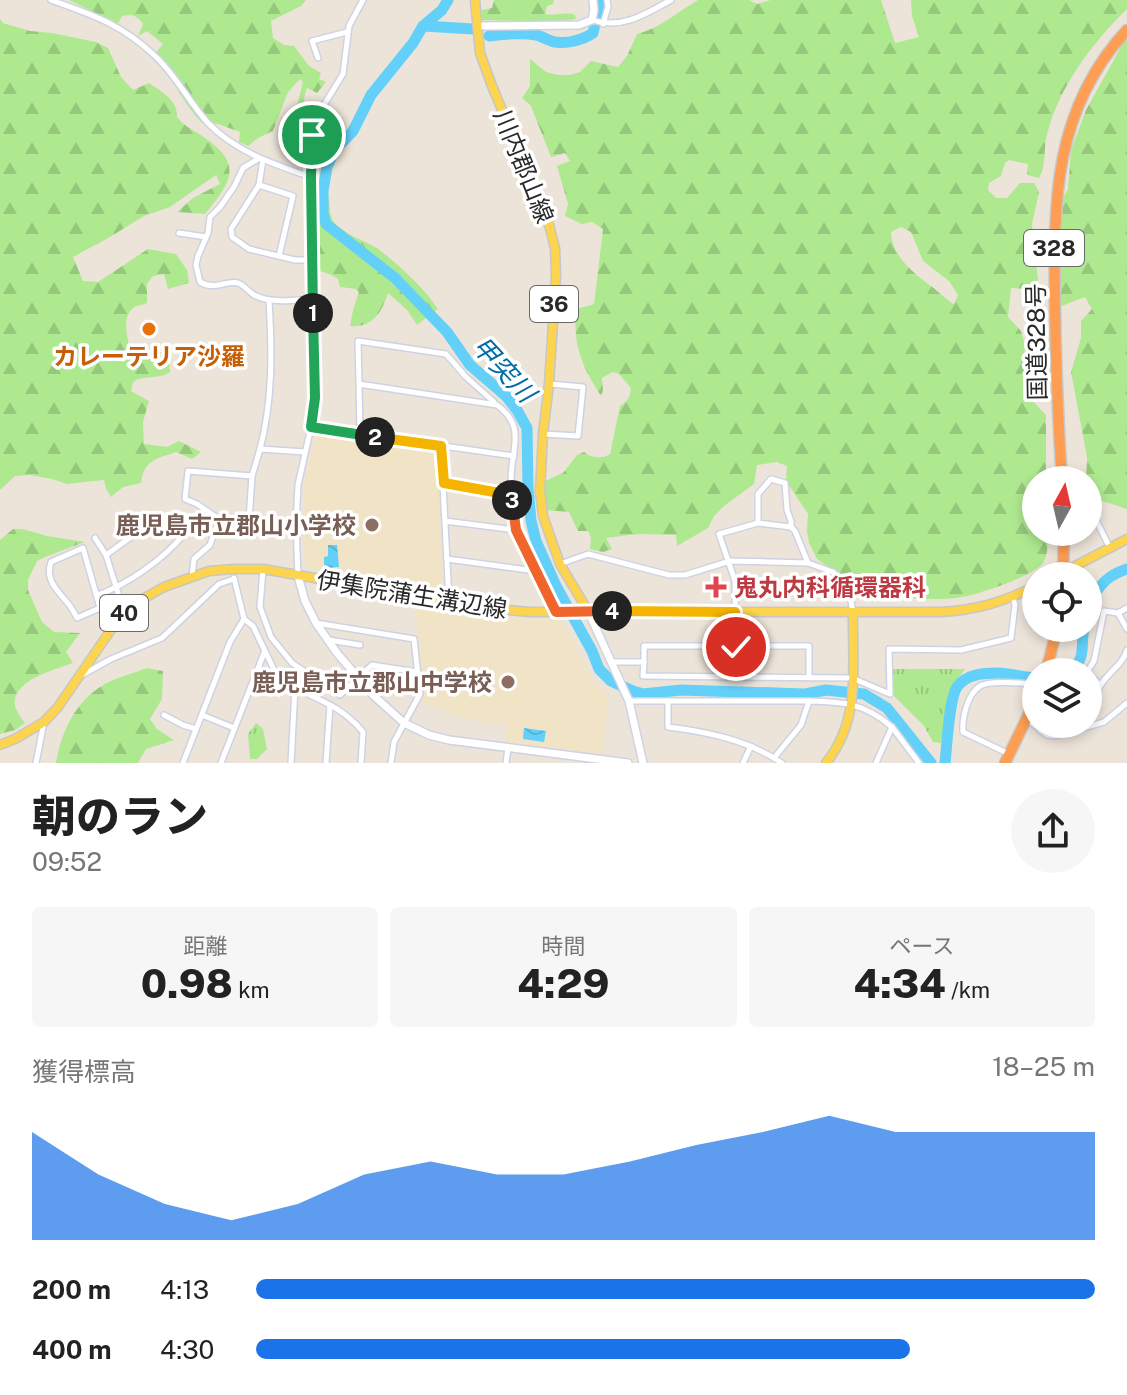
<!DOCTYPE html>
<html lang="ja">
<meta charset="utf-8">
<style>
body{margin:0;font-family:"Public Sans","Noto Sans JP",sans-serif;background:#f6f6f6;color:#222;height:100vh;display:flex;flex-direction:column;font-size:30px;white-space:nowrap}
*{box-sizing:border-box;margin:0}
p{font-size:26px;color:#767676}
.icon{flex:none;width:44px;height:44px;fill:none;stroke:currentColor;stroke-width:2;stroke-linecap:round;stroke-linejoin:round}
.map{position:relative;height:763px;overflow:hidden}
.sheet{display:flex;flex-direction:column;background:#fff;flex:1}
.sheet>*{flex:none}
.needle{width:52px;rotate:8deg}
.controls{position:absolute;left:1022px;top:466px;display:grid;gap:16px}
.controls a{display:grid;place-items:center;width:80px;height:80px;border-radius:50%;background:#fff;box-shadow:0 4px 12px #0003;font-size:40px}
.pin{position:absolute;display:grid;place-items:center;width:68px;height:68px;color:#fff;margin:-34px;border:4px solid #fff;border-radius:50%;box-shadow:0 2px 8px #0007}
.km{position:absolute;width:40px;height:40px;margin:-20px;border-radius:50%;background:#222;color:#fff;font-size:22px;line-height:40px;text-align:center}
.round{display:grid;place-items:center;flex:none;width:84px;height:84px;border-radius:42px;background:#f6f6f6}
.summary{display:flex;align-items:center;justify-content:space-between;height:136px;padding:0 32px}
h1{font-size:44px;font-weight:800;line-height:60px}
.figures{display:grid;grid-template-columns:repeat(3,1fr);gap:12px;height:136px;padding:8px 32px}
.figures div{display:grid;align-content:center;border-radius:8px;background:#f6f6f6;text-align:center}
.figures b{font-size:40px;font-weight:800}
.figures small{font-size:22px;font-weight:400}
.figures p{font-size:22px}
.chart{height:224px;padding:16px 32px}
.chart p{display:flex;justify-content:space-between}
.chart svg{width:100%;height:144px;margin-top:8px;fill:#1a73e8;opacity:.7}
ul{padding:0 32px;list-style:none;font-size:26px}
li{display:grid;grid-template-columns:128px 96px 1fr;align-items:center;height:60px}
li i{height:20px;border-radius:10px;background:#1a73e8}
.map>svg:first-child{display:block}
</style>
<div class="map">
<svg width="1127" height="763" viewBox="0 0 1127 763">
<defs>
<pattern id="forest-firs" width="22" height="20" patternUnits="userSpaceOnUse" patternTransform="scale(2)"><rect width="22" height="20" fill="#aee990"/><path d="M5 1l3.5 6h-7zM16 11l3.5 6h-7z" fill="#96c87c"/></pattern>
<pattern id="park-tufts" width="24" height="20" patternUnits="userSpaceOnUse" patternTransform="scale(2)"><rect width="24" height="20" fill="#aee990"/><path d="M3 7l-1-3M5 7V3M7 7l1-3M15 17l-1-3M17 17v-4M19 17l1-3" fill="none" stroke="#96c87c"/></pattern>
<pattern id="water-waves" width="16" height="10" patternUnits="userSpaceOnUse" patternTransform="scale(2)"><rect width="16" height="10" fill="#62d0f9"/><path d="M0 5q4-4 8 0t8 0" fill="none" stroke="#55b3d5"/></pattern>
</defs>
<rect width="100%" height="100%" fill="#ede4d9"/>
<g fill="#f0e3c6">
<path d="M316,433L435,451L438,453L443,591L312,570L304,561L303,489Z"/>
<path d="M417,602L531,620H562L591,678L598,687L609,695L602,754L505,742L507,725L477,721L454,715L419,700L422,695L415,604Z"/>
</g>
<g fill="url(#forest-firs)" fill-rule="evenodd">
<path d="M69,0H306L301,6L271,21L273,38L284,45L294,46L309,66L321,73L319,79L326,82L317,93L307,88C303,97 305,105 300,115L295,114L303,82L300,79L288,92L273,131L258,138L248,146L239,142L240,132L218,124L202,123C190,110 182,98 174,83C168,73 160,65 153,56L163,44L147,31L138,36L143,24C137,15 132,14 122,16L118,24Z"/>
<path d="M494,0H554L553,4L547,6L545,14C555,16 567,11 575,15L576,19L551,22L482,20L474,17L472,12L492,8Z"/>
<path d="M698,0H749L757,4L771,0H881L895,43L919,37L912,16L911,0H1127V9C1093,42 1058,88 1047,135C1043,149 1047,165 1039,178L1027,175L1028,164L1009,160L1005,163L1001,176L989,183L988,190L996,198H1007L1020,183H1034L1039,192L1032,224L1039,290L1011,288L1008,317L1021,331L1030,360L1026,394L1046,415V472L1040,480H1036V486L1027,497L1031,503L1036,504V532H1047C1047,543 1049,554 1043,563C1035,575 978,595 962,597C952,599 941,599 930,599C913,600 896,593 880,599L872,592L862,594L853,589L845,579L817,559L809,543L807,529L808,514L786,481L787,466L777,462L757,465L754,484L724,506L714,516L708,528L677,546L676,535L638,534L606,538L612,549L603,552L590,549L591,538L588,531H578L569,512L545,510L543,482L563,473L577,455L584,452C591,458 602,459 610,454L620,406C628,401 630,397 631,388L619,374L613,372L602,378L603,390L601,396C590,379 581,363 577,343C575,331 576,321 573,310L594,304L603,229L592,222L582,224L565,216L568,204L557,166L570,161L565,153L551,157L531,106L522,98L530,86V59L546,72L558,75H570L580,72L591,61L618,67L627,56L637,34C661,28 677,12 698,0ZM901,227L911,232L923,261L949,281L958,295L954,304C944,298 937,290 928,284C911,271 892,255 891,232Z"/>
<path d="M0,19L3,23L30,31L52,33L96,42L108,48L121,77L133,90L149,83C162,92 178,100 177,117C186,128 191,128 202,136C245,164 231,182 205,214L177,212L193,198L220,184L216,175L170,207L144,216L110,237L73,257L83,281L98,282L148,249L176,254L187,270L189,283L168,289L164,274L153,276L147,284V303C142,305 137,305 133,308C122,317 127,337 130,349L137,352H162L169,359L170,372C159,380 145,374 133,382L131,391L149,401L143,422L144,444L167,447L179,441L201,452L192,459L176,452C156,459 144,460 141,483L123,487L111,497L106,489L104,480L67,484L52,479L30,475L15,476L0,490Z"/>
<path d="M1127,36V509L1090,497L1088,495V480H1086L1087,457L1071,372L1081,338V321L1092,309L1085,297L1059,307V237L1063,198L1068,189L1071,150L1086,110Z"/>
<path d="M329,198C330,207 329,215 334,222C346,237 367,240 381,251C400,266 425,289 438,309L417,325L407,310L388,293C382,312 373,328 350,326L353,310L359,292L356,289L340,287L338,279C329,272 319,272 309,267L318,256L307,240L316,203Z"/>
<path d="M13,529H23L47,536L85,542L45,557L37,561L28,580V590L42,622L54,632L80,633L66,652L73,663C55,670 11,680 15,706C17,712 21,718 25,723L15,730L0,734V540Z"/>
<path d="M147,668L163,671L162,699L150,719L157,729L174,740L146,749L138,763H56C61,732 76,700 105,684C118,677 134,673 147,668Z"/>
</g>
<g fill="url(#park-tufts)">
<path d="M893,669H965L952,687L941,743L933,742L924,726L892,694Z"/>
<path d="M256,723L263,729L267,749L257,759H250L248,734Z"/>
</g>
<g fill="url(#water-waves)">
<path d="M328,545H337L339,567L324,568V557L328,556Z"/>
<path d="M524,728L546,731L544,742L523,739Z"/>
</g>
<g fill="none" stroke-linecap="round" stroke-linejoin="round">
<g stroke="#62d0f9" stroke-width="11">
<path d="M448,0L442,10L423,26L413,43L371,95L353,131L334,151L327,167L323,191V213L326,224L395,278L447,332L470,365L506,396L517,410L527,428L528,487L531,521L536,541L556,586L592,651L599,669L611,681L633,691L643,694L681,690L805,694L826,690L864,694L887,708L931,763"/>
<path d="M423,26L474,29"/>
<path d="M489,36C504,34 521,32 536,35C542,36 548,41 555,42C567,44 583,40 593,33L599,7V0"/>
<path d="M1088,613C1093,591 1104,576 1127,569"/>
<path d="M1071,672C1087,656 1080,647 1084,628"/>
<path d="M945,763C947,746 949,699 957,687C966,674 984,673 998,673C1011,673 1023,678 1036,678"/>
</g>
<g stroke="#ced2e3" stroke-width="8">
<g id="street">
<path d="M51,0C93,15 121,24 154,55C176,75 188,101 208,123C236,152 273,164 311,177"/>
<path d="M592,20C621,30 646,14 671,0"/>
<path d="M603,24L608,7L607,0"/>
<path d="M318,58L312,41L347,32"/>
<path d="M258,159L243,168L234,187L220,207L210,217L208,233L198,256L196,265L200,282C215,291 225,280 238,283C244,285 249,292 254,295C272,304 293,300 313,299"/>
<path d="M263,160L259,185L231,229L232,237L249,249L295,260H312"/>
<path d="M259,185L293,196L279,256"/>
<path d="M179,233L206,237"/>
<path d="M269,301C272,351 273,400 260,449L305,452"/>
<path d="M359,384L358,341L446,354L466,377L494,402"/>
<path d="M311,427L514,456"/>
<path d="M543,434L578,436L583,387L550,384"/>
<path d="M360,435L359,384L497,405C527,427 511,449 511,480C511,497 513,514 516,530"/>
<path d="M441,446L449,601"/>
<path d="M252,476L260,449"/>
<path d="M444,483L511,495"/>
<path d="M1088,504L1110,548"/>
<path d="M219,519L197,504L185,499L188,471L252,476L249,520"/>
<path d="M445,521L516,530L556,612"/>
<path d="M758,523V494L771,479L785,483L787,510L791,521V527"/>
<path d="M95,538L106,555L124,612"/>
<path d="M83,548L100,608L77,618C74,612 71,606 66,601C56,589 45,579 51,562Z"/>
<path d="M447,559L535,571"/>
<path d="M560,564L588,554L669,575H685L730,561L808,563L833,572L845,585L849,591L853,612"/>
<path d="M263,569L260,607L271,637L292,663L340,695L372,665L417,672"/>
<path d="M192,576L194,559L210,545L219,519L225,517L296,524"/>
<path d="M298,576L296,524L298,485L311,427L315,398L311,177L312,135L319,113L343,74L349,26L363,0"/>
<path d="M234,578L244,619L253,626L277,676L295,688"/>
<path d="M98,595C128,584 164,559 184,534L172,521L156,519L106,555"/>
<path d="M1127,608L1118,613L1127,629"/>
<path d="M316,623L414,639L420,694L394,742L391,763"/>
<path d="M329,640L360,645"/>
<path d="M612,662H644V646H809V677"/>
<path d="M644,662L643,676L852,678L890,694L889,649L961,650L1011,638L1015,605L1013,597"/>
<path d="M1087,672L1094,661L1104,611L1118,613"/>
<path d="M1088,673L1100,685"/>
<path d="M82,675L111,659L162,638L219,584L234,579"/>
<path d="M736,677L735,581L719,534L758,523L791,527L795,531L808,563"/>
<path d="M629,701H809"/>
<path d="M668,701V727C709,732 747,740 782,763"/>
<path d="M1088,706C1096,699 1096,691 1102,683C1110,671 1123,664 1127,650"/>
<path d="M164,715L183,725L196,729"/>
<path d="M202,715L234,728"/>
<path d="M1027,719L1047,735L1056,736L1104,722L1127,703"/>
<path d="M1041,731L1050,724"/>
<path d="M1009,754L963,732C962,719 967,694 980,686C990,680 1024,683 1036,685"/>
<path d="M774,758L801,725L809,701C845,702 864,703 892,727"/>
<path d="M36,763L44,722"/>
<path d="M183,763L230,642L244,619"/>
<path d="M221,763L264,653"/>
<path d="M291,763L295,688C322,701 343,708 363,732L361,763"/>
<path d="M326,763L330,705"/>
<path d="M506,763L508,748"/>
<path d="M743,763L751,746"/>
<path d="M876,763L892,727L919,763"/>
</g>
</g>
<g stroke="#ced2e3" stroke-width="10">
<g id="secondary">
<path d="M477,26L579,25L592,20L594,10L593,0"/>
<path d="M298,576L305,601L316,623L337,653L373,695L404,723L429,735L449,740L628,763"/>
<path d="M588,611L629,701L643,763"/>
</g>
</g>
<g stroke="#c7c7c7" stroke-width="11">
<g id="primary">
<path d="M475,0L480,53L492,86L547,217L555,248L556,275L549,384L543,434L540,491L543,516L560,564L588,611"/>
<path d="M1056,576L1127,539"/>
<path d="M0,745L15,739L44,722L58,707L115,624L124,613L139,601L164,587L209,571L234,569H263L486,608L530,612H941C977,610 1003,602 1036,586"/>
<path d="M826,763C862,718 852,666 853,612"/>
</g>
</g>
<g stroke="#c7c7c7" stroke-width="13">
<g id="highway">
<path d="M1062,480C1058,423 1056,367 1055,310C1054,206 1051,112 1127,30"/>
<path d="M1063,576L1064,532"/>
<path d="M1046,672L1057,628"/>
<path d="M1005,763L1036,699"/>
</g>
</g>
<use href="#street" stroke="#fff" stroke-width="5"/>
<use href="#secondary" stroke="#fff" stroke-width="7"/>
<use href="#primary" stroke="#fcd44e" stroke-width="8"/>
<use href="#highway" stroke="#ff9d52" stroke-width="10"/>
</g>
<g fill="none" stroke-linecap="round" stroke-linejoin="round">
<g stroke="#fff" stroke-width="16">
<path id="split-1" d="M312,135L311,177L313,313"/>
</g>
<g stroke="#fff" stroke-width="16">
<path id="split-2" d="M313,313L315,398L311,427L375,437"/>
</g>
<g stroke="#fff" stroke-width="16">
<path id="split-3" d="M375,437L441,446L444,483L511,495L512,500"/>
</g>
<g stroke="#fff" stroke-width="16">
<path id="split-4" d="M512,500L516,530L556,612L612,611"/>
</g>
<g stroke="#fff" stroke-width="16">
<path id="split-5" d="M612,611L735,612L736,647"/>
</g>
<use href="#split-1" stroke="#22a559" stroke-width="10"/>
<use href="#split-2" stroke="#22a559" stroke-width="10"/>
<use href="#split-3" stroke="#f5b400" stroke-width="10"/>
<use href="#split-4" stroke="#f0652b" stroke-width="10"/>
<use href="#split-5" stroke="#f5b400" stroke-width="10"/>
</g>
<circle fill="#e8710a" stroke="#fff" stroke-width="3" cx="149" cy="329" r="8"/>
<g fill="#8d6e63" stroke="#fff" stroke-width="3">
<circle cx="372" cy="525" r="8"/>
<circle cx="508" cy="682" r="8"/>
</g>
<path fill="#e0444e" stroke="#fff" stroke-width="3" d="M712 575h8v8h8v8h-8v8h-8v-8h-8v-8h8z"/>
<g text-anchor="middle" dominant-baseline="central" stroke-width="7" stroke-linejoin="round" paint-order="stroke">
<g fill="#fff" stroke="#696969" stroke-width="2">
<rect x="1024" y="230" width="60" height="36" rx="6"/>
<rect x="530" y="286" width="48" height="36" rx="6"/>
<rect x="100" y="595" width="48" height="36" rx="6"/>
</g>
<g font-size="22" font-weight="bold" fill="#292929">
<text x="1054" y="248">328</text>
<text x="554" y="304">36</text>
<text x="124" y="613">40</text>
</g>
<g font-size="24" fill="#292929" stroke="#fff">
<text transform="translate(524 166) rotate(68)">川内郡山線</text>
<text transform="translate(1036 342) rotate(-91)">国道328号</text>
<text transform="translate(412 594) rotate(9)">伊集院蒲生溝辺線</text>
</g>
<g font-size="24" font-weight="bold" fill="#c56008" stroke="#fff">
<text x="149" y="356">カレーテリア沙羅</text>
</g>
<g font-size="24" font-weight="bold" fill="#785e54" stroke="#fff" text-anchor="end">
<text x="356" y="525">鹿児島市立郡山小学校</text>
<text x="492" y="682">鹿児島市立郡山中学校</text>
</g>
<g font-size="24" font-weight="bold" fill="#be3a42" stroke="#fff" text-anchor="start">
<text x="734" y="587">鬼丸内科循環器科</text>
</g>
<g font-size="26" font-style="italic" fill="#026ca4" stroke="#fff">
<text transform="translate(504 369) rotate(47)">甲突川</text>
</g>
</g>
</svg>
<div class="controls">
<a><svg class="needle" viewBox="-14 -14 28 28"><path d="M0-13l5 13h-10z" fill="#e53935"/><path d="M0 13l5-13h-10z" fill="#767676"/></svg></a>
<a><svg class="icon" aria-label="locate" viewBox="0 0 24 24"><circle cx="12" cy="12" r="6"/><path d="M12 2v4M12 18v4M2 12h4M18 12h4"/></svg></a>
<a><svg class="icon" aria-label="layers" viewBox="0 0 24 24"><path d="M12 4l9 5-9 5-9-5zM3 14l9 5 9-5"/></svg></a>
</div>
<div class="pin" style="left:312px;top:135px;background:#1e9e55"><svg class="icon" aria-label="arrive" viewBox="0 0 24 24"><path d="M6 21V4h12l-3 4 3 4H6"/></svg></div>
<div class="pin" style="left:736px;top:647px;background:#d93025"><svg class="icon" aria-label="check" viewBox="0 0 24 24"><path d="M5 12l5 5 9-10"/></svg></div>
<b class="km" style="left:313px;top:313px">1</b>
<b class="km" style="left:375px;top:437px">2</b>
<b class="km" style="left:512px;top:500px">3</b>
<b class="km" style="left:612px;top:611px">4</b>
</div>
<section class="sheet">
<div class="summary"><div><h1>朝のラン</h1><p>09:52</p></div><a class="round"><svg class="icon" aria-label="share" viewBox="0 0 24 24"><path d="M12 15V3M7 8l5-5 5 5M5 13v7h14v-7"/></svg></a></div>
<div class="figures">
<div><p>距離</p><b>0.98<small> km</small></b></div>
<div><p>時間</p><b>4:29</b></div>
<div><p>ペース</p><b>4:34<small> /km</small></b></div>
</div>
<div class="chart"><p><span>獲得標高</span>18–25 m</p>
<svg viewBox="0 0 160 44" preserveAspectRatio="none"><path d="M0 44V11L10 24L20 33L30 38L40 33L50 24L60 20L70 24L80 24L90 20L100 15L110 11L120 6L130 11L140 11L150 11L160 11V44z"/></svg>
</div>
<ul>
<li><b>200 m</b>4:13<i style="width:100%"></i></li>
<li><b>400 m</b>4:30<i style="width:78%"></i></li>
</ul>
</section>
